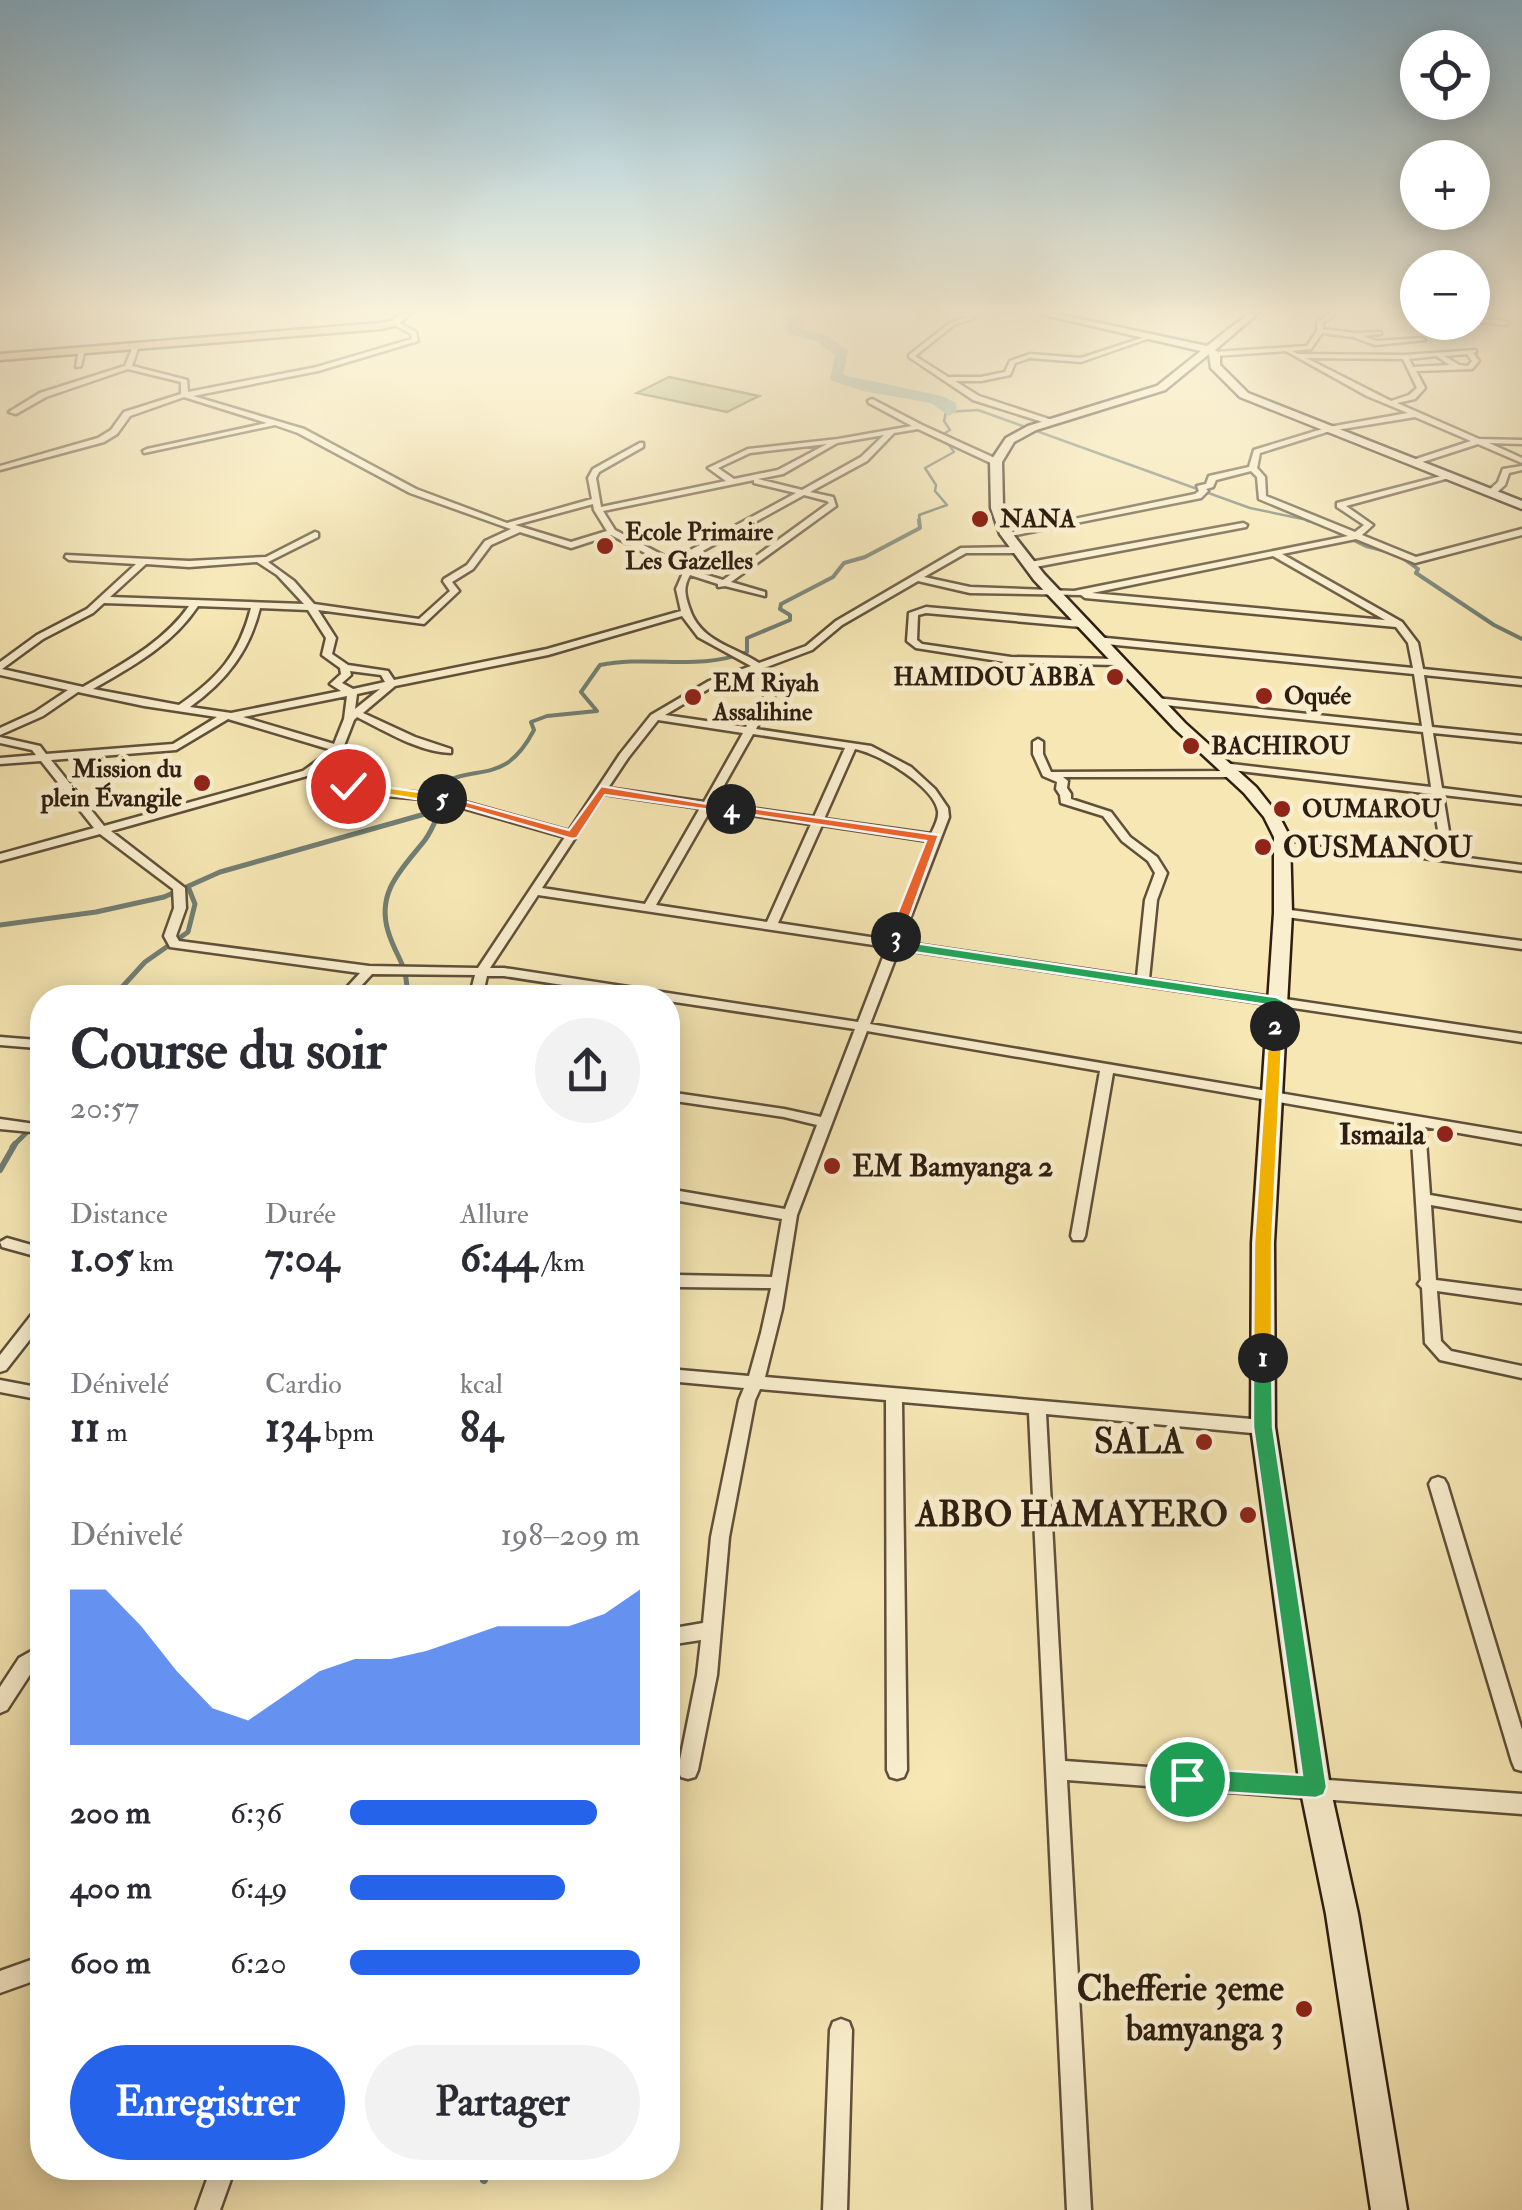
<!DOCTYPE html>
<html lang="fr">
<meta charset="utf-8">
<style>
body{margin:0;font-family:"IM FELL Double Pica",serif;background:#f2f2f3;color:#2b2b33;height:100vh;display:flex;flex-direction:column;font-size:38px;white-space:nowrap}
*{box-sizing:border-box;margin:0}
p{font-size:32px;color:#7c7c81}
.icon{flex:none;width:55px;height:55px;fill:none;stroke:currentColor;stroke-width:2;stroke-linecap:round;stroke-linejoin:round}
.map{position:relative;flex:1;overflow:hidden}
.details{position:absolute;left:30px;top:985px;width:650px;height:1195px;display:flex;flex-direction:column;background:#fff;border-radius:40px;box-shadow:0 5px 25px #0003}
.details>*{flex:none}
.fabs{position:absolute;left:1400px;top:30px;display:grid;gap:20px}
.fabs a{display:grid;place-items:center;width:90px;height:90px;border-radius:50%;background:#fff;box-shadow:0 5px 25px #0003;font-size:50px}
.pin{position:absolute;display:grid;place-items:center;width:85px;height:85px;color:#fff;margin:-42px;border:5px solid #fff;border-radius:50%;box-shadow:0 2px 10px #0007}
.km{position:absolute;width:50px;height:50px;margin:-25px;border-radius:50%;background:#222;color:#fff;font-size:28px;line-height:50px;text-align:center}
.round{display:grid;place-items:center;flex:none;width:105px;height:105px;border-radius:52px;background:#f2f2f3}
.summary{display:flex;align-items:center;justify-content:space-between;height:170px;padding:0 40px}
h1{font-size:55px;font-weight:700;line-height:75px}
.metrics{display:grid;grid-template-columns:repeat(3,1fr);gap:15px;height:170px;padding:10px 40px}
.metrics div{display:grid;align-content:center}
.metrics b{font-size:42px;font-weight:700}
.metrics small{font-size:28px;font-weight:400}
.metrics p{font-size:28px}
.chart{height:280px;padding:20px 40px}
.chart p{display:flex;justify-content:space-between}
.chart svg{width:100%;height:180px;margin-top:10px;fill:#2563eb;opacity:.7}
.primary-button{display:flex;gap:20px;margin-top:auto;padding:20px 40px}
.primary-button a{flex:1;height:115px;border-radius:60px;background:#2563eb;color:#fff;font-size:40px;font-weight:700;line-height:115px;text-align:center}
.primary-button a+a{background:#f2f2f3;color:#2b2b33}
ul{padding:0 40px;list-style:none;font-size:32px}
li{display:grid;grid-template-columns:160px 120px 1fr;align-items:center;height:75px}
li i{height:25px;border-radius:12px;background:#2563eb}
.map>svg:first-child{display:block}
</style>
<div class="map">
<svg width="1522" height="2210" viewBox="0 0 1522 2210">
<rect width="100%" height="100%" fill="#f6e7b4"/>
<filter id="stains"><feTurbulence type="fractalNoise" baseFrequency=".002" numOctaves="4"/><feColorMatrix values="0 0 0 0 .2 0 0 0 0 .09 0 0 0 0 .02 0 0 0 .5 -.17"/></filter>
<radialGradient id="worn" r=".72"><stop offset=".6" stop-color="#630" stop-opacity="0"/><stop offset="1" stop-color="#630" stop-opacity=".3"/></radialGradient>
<path fill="#c0c48a" stroke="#77714e" stroke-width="2.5" d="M669,377L759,396L727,412L637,393Z"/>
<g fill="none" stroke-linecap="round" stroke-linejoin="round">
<path stroke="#717e73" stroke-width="2.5" d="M920,522L919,515L947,505L935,491L936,485L925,468L954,452L942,435L950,430L944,421L946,412L978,410L1250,508L1317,522"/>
<g stroke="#717e73" stroke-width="4">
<path d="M1307,520L1317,522"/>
<path d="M1327,527L1366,546L1390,552"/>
<path d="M1400,556L1418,569L1416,573L1494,625L1522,639"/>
<path d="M439,793L436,786C478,762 504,787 534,730L531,722L547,716L597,711L581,692L600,665C649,655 699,671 747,652V638L790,620V615L780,609L781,604L833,577L844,563L865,557L920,528L919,520"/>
</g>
<g stroke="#717e73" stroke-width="5">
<path d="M0,925L96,912L164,897L220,872L439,810"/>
<path d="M112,998L145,962L188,932L195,904L189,889"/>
<path d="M407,998C408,962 397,961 388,931C376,891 403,868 425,840C433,829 437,816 443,804L438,791"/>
<path d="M12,1147L42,1117"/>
</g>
<path stroke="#717e73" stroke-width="6" d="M0,1170L15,1144"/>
<path stroke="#717e73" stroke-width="8" d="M484,2180L489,2168"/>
<path fill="#9ebeb4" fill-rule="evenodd" d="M779,314H799L805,322L801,328L826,335L848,351L843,375L942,396L956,403L957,411L949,416L931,403L863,391L830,380L835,355L816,341L791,334L786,326L789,323Z"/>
<g stroke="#60503a" stroke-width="5">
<g id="street">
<path d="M964,314H970L974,318L954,325L915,356L948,377H981L1005,372L1010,361L1030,354L1081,358L1145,337L1150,338L1081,362L1030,358L1015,363L1010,375L981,381H955L979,396L1052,420L1053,422L1049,424L973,400L909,357V355L950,323L967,317Z"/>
<path d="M1329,314H1336L1323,323V329L1354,333L1381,332V334L1363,336L1376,341L1422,338L1425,340L1375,345L1353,337L1322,333L1311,349L1292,351L1298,354L1405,355L1476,350V352L1473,353L1479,361L1472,369L1416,371L1425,388L1415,399L1397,403L1479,439L1522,440V444L1489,443L1522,458V463L1478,444L1413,465L1409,463L1410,461L1471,441L1415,417L1330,431L1260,453L1257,468L1265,477L1266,496L1355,532L1364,525L1337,507V503L1449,474V478L1346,506L1373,525L1362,535L1416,557L1522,529V535L1415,563L1356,539L1282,554L1402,622L1418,643L1423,669L1522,679V685L1424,675L1432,727L1522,736V742L1433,733L1442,788L1522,798V804L1443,795L1453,856L1522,865V871L1278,839V835L1282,834L1442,854L1432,794L1223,769L1218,766L1223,763L1431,787L1423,732L1156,704L1151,701L1156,698L1422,726L1414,674L1096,643L1091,640L1096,637L1413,668L1408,643L1396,627L1085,598L1081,595L970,593L918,581L842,625L812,650L764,668L776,683V693L756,729L871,746L911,767L935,789L948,808L949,817L901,942L1137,977L1145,900L1155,873L1148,861L1122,841L1103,816L1061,803L1060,795L1056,789L1057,782L1043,776L1033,754V742L1038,739L1043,742V754L1051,772L1233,771L1238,774L1233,777H1063L1068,781L1067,788L1071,794V799L1111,812L1130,837L1157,857L1167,873L1157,900L1149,979L1522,1034V1042L899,949L870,1024L1522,1134V1144L1425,1127L1430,1195L1522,1211V1221L1431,1205L1436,1280L1522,1291V1303L1437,1291L1441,1341L1451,1351L1522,1366V1378L1440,1360L1425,1343L1422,1288L1418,1284L1421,1280L1411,1125L1113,1073L1085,1236L1083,1240H1073L1071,1236L1100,1071L867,1031L797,1215L782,1309L765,1377L1263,1420L1269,1422L1271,1427L1269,1432L1263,1434L1046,1414L1065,1761L1522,1794V1814L1067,1780L1091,2210H1067L1029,1413L902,1402L907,1770L904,1777L897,1779L890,1777L887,1770L886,1400L760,1389L755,1400L729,1537L717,1675L698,1770L695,1777L688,1779L681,1777L678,1770L697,1675L701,1640L668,1645V1629L703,1623L711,1537L739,1400L744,1388L668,1381V1369L749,1376L761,1333L771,1288L678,1287L673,1285L670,1281L673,1277L678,1275L772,1277L782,1219L668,1199V1189L785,1209L817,1125L784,1117L668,1100V1092L784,1109L821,1117L855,1029L668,1001V998H647L504,976H487L482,998H469L475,975L372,974L350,998H337L360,973L170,947L164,936L174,908L173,889L100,834L0,861V854L94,828L41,761L0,764V758L36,755L32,750L0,743V737L40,746L46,754L173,744L217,717L144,706L78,692L43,716L0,735V728L35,712L68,690L0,675V662L37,635L87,609L136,564L69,560L65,557L66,555L189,561L266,557L315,532L318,533V537L268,562L294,581L314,604L419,619L450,591L443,581L444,579L467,565L485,541L511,529L410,493L298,433L275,425L144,453L143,451L147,449L267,423L184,397L130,416L117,434L104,442L0,470V466L98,438L111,430L124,412L181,394V382L128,369L46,397L16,414L9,412L40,393L125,366L134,344L139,345L132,366L187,380L188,392L317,367L412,339L411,334L393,324L395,321L416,332L418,341L318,371L193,396L304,429L416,489L507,523L592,499L588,478L593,469L640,443H643V447L599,472L596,478L601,507L726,481L708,468L748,449L838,439L912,426L869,403L868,401L872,399L922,425L999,460V464H993L918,429L894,433L867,461L810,492L833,497L836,506L731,582L765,592V596L725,586L718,587V584L690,575C683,587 685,595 689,607C699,641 733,646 759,663L806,646L836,621L961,548L1018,547L1022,550L1018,553H966L924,577L970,587L1074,591L1348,536L1259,499L1257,477L1251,471L1216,480L1213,487L1206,489L1208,491L1201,498L1006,537L1002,534L1195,494L1199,491L1197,486L1206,484L1209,476L1249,467L1254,450L1329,427L1408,413L1367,396L1286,351L1215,356L1212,354L1215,352L1307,346L1317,331V322ZM1467,354L1472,361L1468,366L1459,365L1444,356ZM1436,356L1450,365L1413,367L1409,359ZM1306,358L1403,359L1417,388L1409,395L1391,401ZM884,435L861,457L802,490L758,479L783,474L837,443ZM827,444L778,470L734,479L718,468L750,453ZM754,480V483L796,493L672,560L615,530L603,511ZM804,495L827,501L829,503L723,580L691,570L679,564ZM593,504L594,510L607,531L571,542L515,525ZM520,532L571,548L611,535L683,573L676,589L681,611L547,649L394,680L388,671L348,665L332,654L336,638L318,610L424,624L459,591L452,582L473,569L491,545ZM1273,556L1385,620L1092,593ZM257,562L277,575L304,604L110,597L146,564L189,567ZM104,603L189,606C163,643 122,664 83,687L2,669L43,639L93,613ZM198,606L251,608C239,655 218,678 179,705L93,689C133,666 172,645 198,606ZM260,608L308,610L326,638L322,655L340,668L341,674L330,684L341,691L231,713L190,707C226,681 249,652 260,608ZM682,616L698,637L751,666L709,681L651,715L620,754L569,831L436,794L375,789L316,772L340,756L354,720L357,717C385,731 419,752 451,753V749L415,737L363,713L395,686L548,655ZM756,670C775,694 760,704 746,727L665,715L715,685ZM350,671L381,675L385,682L353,689L342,683L351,675ZM380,689L355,709L357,694ZM347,696L344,719L334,744L243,717ZM228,719L332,750L303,771L104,826L51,760L176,750ZM658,720L743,733L704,802L608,788L628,758ZM753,734L845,748L814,817L714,803ZM855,749C878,753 934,786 938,811C939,819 934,827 931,834L824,819ZM307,776L374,795L435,800L565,837L478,968L369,966L179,941L176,936L186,908L185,888L111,831ZM604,794L700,808L645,904L542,888ZM711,809L811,824L767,922L656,905ZM822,825L928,841L890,940L778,923ZM538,895L887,947L858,1022L504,968H490Z"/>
<path d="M1472,317L1506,321L1509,323L1506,325L1472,321Z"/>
<path d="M1431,322H1438L1442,327L1432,336L1429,334L1435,327Z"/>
<path d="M82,347L85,349L81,366L76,367L79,349Z"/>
<path d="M1522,466V470L1509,473L1505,485L1494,495H1488V491L1498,482L1503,469Z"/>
<path d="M1243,523L1247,525L1246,527L1030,568L1026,565L1030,562Z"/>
<path d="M926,607L1081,621L1086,624L1081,627L926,613L918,615L917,640L922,644L1011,657L1117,659L1122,662L1117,665L1011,663L916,648L907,641L909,613Z"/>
<path d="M1283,909L1522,941V949L1279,916L1277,913Z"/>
<path d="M0,1037L37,1040L42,1041V1046L37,1048L0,1045Z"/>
<path d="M0,1119L42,1125V1133L0,1129Z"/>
<path d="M7,1238L42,1248V1258L2,1247L0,1242Z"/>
<path d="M42,1307V1324L6,1370L0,1372V1355L36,1309Z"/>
<path d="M0,1380L42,1388V1400L0,1392Z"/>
<path d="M1438,1477L1444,1479L1447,1484L1522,1730V1771L1515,1769L1512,1762L1429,1484L1432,1479Z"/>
<path d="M42,1645V1663L33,1670L7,1710L0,1713V1687L19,1658Z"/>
<path d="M42,1956V1978L0,1993V1971Z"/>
<path d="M841,2019L849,2022L852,2030L847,2210H823L830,2030L833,2022Z"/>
<path d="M211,2168H235L220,2210H196Z"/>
</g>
</g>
<g stroke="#2e1e11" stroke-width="5">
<path id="secondary" d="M1040,314H1057L1207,346L1248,314H1257L1215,350L1220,354V365L1248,393L1522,501V509L1240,397L1211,368L1209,354L1165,390L1036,430L1014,442L1002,462L1003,508L1012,533L1044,574L1185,723L1256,787L1279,816L1290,837L1292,913L1274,1243L1275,1427L1330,1787L1358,1914L1407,2210H1371L1326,1914L1300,1787L1251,1427L1252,1243L1274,913V837L1264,817L1244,793L1175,729L1034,580L1000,534L991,508L990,462L1006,438L1028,426L1157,386L1201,351Z"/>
</g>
<g stroke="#2e1e11" stroke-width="5">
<path id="primary" d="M400,314H410L398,325L381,329L0,360V354L381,323L392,321Z"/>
</g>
<use href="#street" fill="#f9efce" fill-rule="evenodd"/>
<use href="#secondary" fill="#f9efce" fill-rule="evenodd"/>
<use href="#primary" fill="#ebc47a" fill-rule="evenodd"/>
</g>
<linearGradient id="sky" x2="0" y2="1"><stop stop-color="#8ab8d3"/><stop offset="0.5" stop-color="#fbf4dd"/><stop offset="1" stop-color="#fbf4dd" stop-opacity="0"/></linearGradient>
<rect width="1522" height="623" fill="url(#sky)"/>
<path fill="#22a559" stroke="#fff" stroke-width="2.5" d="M1263,1351L1272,1358L1273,1427L1327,1787L1324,1795L1316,1798L1187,1790L1178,1787L1175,1779L1178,1771L1187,1768L1302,1775L1253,1427V1358Z"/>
<path fill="#f5b400" stroke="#fff" stroke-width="2.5" d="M1269,1023L1283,1026L1272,1244V1358L1263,1365L1253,1358L1254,1244Z"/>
<path fill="#22a559" stroke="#fff" stroke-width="2.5" d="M890,934H901V941L1276,997L1284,1001L1283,1026L1275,1031L1267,1026L1268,1005L893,949L886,944Z"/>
<path fill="#f0652b" stroke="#fff" stroke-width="2.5" d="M731,805L939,835L901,941L888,937L926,841L727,811L725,809Z"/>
<path fill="#f0652b" stroke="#fff" stroke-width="2.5" d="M601,786L738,809L731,813L605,795L577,838L572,839L435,799L442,795L569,830Z"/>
<path fill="#f5b400" stroke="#fff" stroke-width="2.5" d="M348,782L442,795L448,799L442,803L344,788V783Z"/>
<g fill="#8f2418" stroke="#f9efce" stroke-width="4">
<circle cx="980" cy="519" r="10"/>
<circle cx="605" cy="546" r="10"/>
<circle cx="1115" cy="677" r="10"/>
<circle cx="1264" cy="696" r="10"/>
<circle cx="693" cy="697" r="10"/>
<circle cx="1191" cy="746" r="10"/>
<circle cx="202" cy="783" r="10"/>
<circle cx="1282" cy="809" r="10"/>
<circle cx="1263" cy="847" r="10"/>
<circle cx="1445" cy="1134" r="10"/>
<circle cx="832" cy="1166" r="10"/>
<circle cx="1204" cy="1442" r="10"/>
<circle cx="1248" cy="1515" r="10"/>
<circle cx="1304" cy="2009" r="10"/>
</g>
<g text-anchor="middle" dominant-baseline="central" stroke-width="10" stroke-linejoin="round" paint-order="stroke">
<g font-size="25" font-weight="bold" fill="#2e1e11" stroke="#f9efce" text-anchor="start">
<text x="1000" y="519">NANA</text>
<text x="625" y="532">Ecole Primaire<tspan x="625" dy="29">Les Gazelles</tspan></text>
<text x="1095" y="677" text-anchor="end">HAMIDOU ABBA</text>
<text x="713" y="683">EM Riyah<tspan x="713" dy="29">Assalihine</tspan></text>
<text x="1284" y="696">Oquée</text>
<text x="1211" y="746">BACHIROU</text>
<text x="182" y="769" text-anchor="end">Mission du<tspan x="182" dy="29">plein Évangile</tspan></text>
<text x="1302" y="809">OUMAROU</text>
</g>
<g font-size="30" font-weight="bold" fill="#2e1e11" stroke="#f9efce" text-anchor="start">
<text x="1283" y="847">OUSMANOU</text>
<text x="1425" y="1134" text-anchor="end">Ismaila</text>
<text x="852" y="1166">EM Bamyanga 2</text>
</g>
<g font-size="35" font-weight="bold" fill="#2e1e11" stroke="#f9efce" text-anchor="end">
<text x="1184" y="1442">SALA</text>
<text x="1228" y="1515">ABBO HAMAYERO</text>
<text x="1284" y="1989">Chefferie 3eme<tspan x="1284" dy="40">bamyanga 3</tspan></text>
</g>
</g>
<rect width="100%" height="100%" filter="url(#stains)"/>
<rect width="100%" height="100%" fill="url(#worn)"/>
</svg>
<div class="fabs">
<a><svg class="icon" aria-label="locate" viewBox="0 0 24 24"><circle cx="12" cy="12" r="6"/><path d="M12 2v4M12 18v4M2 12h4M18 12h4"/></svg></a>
<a>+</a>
<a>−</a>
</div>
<div class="pin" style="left:1187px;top:1779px;background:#1e9e55"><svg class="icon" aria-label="arrive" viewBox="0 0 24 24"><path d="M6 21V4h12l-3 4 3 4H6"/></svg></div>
<div class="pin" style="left:348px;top:786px;background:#d93025"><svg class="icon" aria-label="check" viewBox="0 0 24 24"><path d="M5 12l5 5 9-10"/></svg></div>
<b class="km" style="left:1263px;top:1358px">1</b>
<b class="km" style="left:1275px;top:1026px">2</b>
<b class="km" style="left:896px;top:937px">3</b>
<b class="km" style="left:731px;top:809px">4</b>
<b class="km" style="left:442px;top:799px">5</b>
<section class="details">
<div class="summary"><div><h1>Course du soir</h1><p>20:57</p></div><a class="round"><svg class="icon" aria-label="share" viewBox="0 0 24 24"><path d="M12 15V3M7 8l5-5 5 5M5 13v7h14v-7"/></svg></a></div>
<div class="metrics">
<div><p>Distance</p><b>1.05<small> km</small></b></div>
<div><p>Durée</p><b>7:04</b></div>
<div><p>Allure</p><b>6:44<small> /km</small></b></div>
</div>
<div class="metrics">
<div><p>Dénivelé</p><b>11<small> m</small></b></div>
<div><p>Cardio</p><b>134<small> bpm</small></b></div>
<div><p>kcal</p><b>84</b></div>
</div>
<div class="chart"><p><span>Dénivelé</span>198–209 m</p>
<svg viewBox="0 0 160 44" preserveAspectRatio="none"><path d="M0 44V6L10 6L20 15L30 26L40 35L50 38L60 32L70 26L80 23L90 23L100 21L110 18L120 15L130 15L140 15L150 12L160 6V44z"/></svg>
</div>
<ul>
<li><b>200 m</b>6:36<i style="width:85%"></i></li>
<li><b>400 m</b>6:49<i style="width:74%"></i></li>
<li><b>600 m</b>6:20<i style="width:100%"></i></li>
</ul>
<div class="primary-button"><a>Enregistrer</a><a>Partager</a></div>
</section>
</div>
